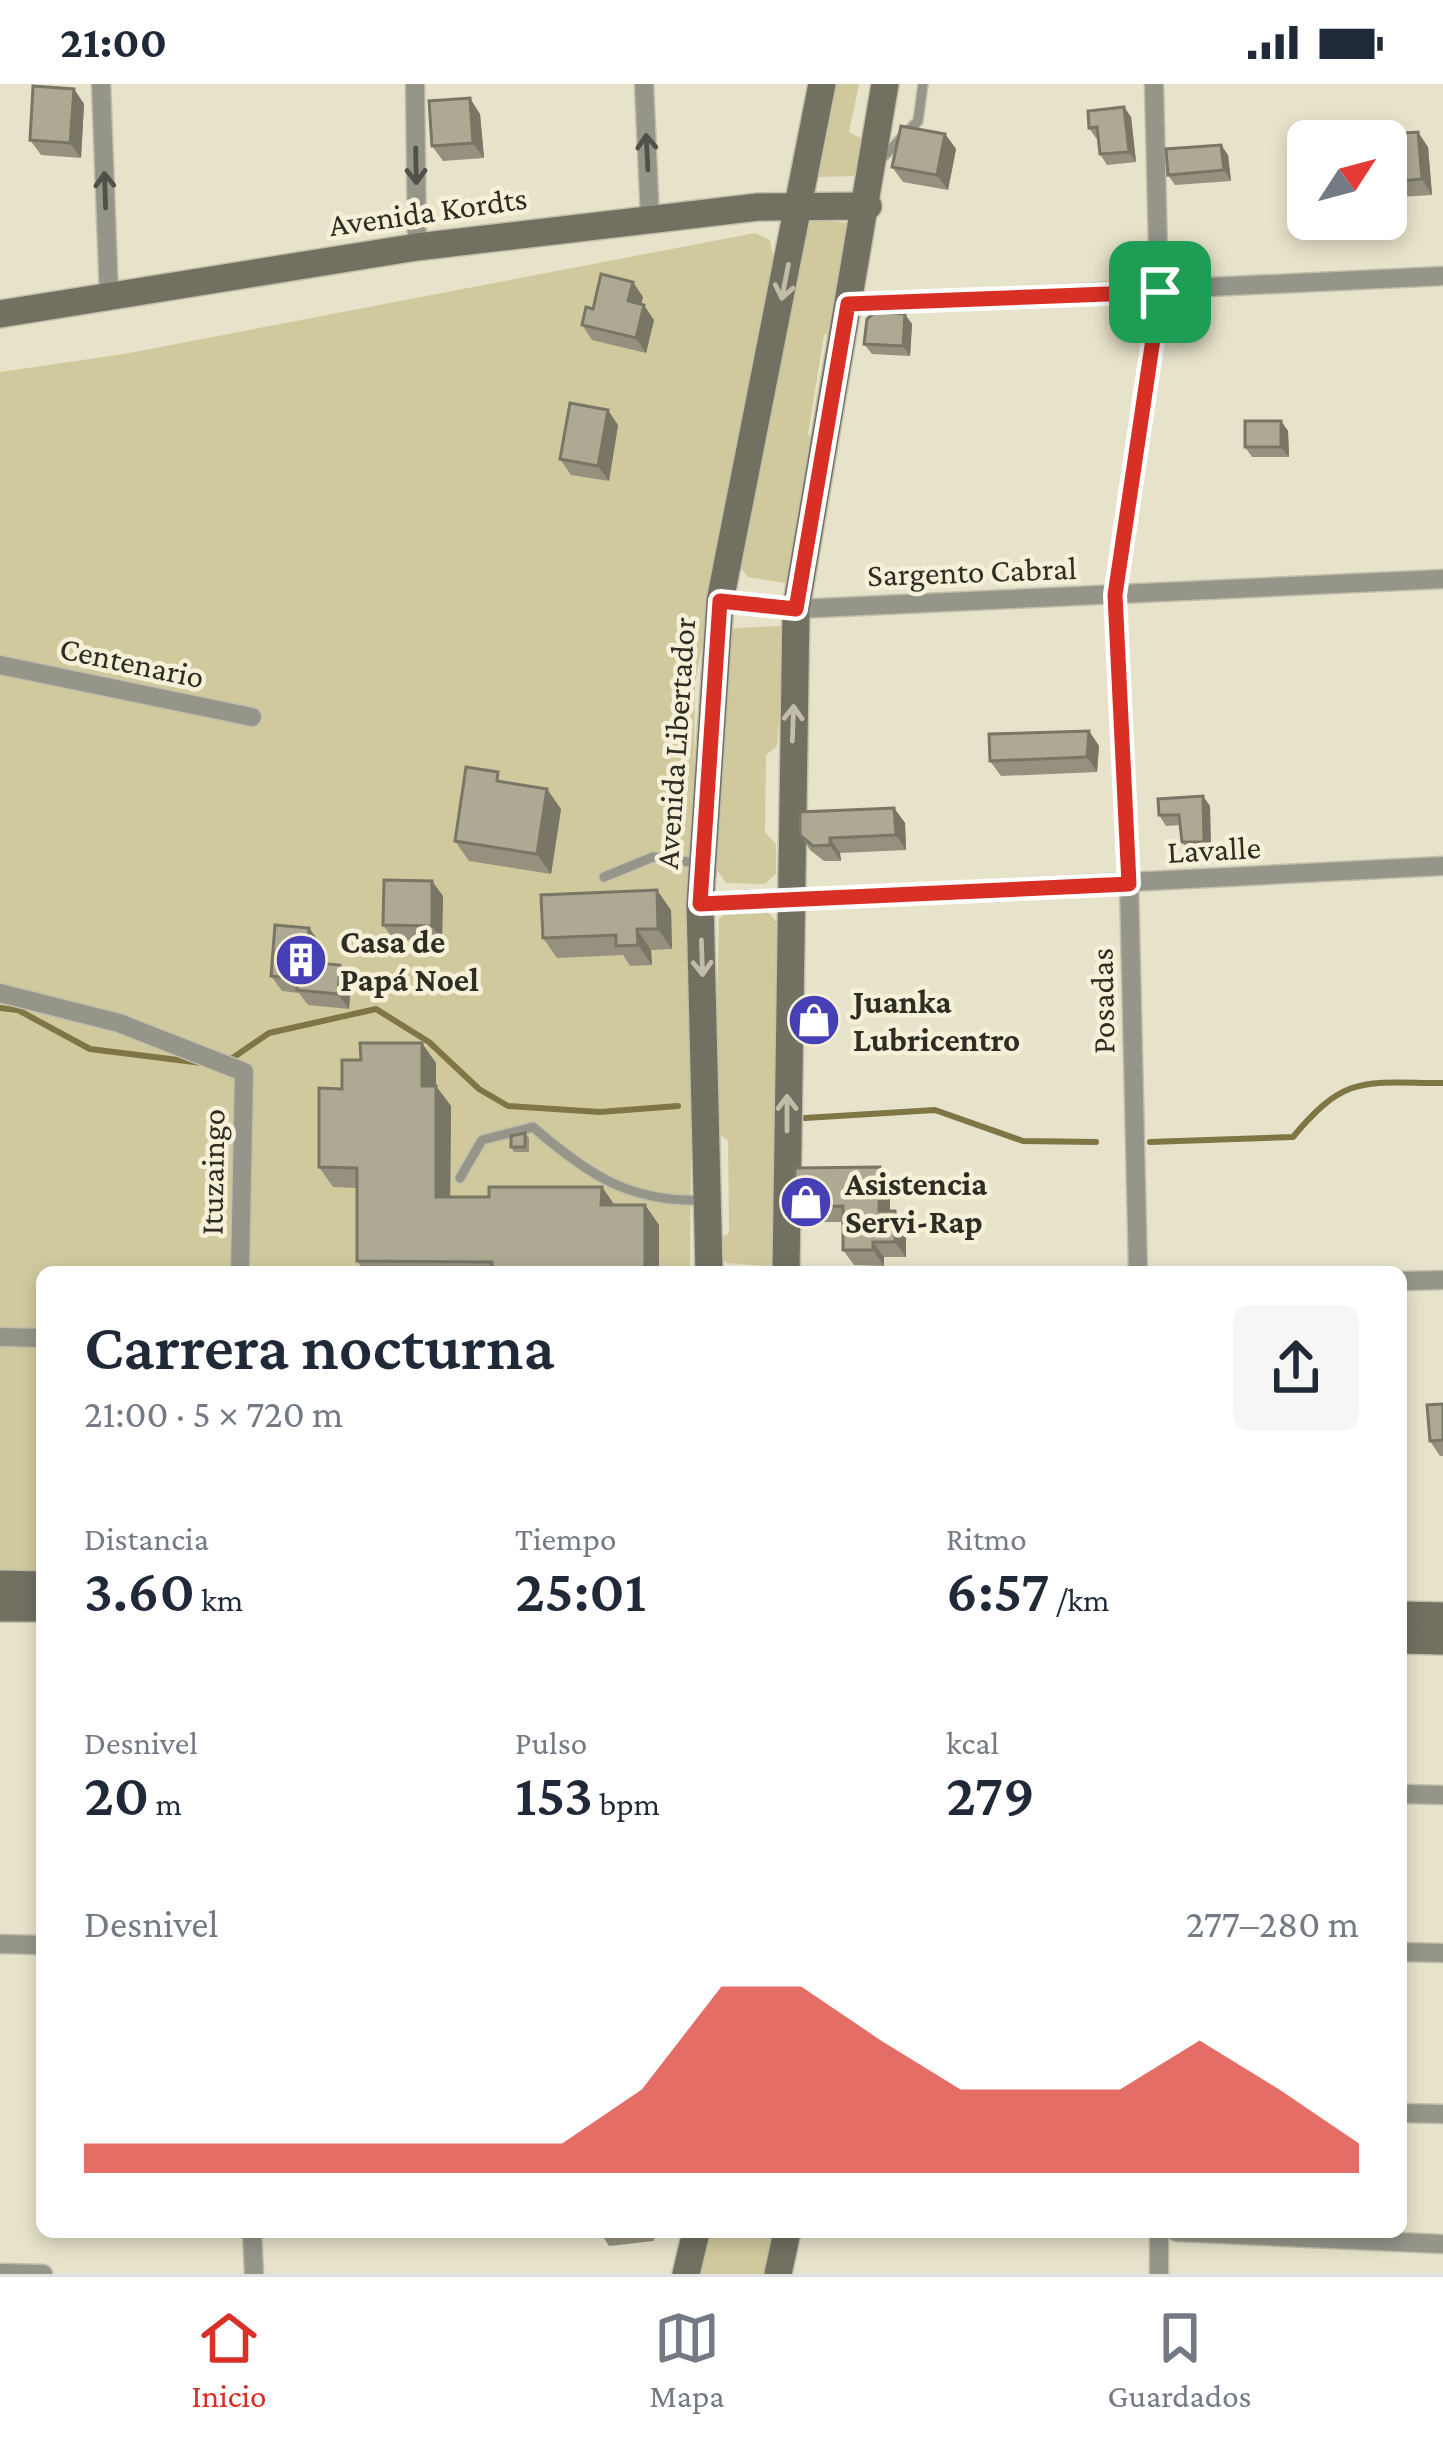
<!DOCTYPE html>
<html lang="es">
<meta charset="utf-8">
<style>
body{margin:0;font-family:"Crimson Pro",serif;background:#f6f6f7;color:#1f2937;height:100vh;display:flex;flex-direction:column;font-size:45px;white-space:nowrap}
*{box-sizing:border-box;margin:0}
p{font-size:39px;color:#747a83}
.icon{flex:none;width:66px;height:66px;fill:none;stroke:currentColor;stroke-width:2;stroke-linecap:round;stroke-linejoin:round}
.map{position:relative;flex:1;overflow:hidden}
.details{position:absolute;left:36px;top:1182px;width:1371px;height:972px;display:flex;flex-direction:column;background:#fff;border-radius:18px;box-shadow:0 6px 18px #0003}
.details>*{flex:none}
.needle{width:78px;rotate:54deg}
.buttons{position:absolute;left:1287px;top:36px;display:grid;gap:24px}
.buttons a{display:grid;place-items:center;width:120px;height:120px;border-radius:18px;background:#fff;box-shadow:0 6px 18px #0003;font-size:60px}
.pin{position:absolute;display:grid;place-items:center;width:102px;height:102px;color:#fff;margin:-51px;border-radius:24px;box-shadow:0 6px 18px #0006}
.round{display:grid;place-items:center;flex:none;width:126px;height:126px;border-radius:18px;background:#f6f6f7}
.summary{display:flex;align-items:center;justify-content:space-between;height:204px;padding:0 48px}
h1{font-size:66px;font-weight:600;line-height:90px}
.metrics{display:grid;grid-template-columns:repeat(3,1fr);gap:18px;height:204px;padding:12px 48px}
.metrics div{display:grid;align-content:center}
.metrics b{font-size:60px;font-weight:600}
.metrics small{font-size:33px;font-weight:400}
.metrics p{font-size:33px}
.chart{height:336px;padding:24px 48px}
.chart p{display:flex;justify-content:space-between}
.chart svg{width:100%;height:216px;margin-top:12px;fill:#d93025;opacity:.7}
.status{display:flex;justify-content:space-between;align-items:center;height:84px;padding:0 60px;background:#fff;direction:ltr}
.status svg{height:33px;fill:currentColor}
.dock{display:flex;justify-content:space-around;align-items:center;height:168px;border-top:3px solid #e0e1e3;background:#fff;font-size:33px;color:#747a83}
.dock a{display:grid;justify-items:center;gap:6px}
.dock .current{color:#d93025}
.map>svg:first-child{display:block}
</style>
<div class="status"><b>21:00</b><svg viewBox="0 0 49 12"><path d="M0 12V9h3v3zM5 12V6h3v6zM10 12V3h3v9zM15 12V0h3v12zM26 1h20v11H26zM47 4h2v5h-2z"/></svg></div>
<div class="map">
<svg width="1443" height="2190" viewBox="0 0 1443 2190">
<rect width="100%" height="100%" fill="#e7e3ca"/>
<g fill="#d1c99e">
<path d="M830,0H859L849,48L866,57L862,92L819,93L814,88Z"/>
<path d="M811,134L852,140L831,249L824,251L808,351L816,358L791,497L785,499L748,493L741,484L802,143Z"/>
<path d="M755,149L770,156L773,172L695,600L690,1188H42V1490L0,1489V288L124,270Z"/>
<path d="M782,542L786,552L777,662L766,671L765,748L776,760V790L765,800L726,799L717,786L727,551L735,544Z"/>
<path d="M766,825L777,839L778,1173L769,1182L727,1179L717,1169L721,1154L729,1149L728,1057L714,1046L719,835L727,826Z"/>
<path d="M706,2148H766L775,2161L770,2190H693Z"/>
</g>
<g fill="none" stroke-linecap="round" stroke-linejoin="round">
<g stroke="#7f7645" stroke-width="6">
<path d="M0,924L18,926L90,965L202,979"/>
<path d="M231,975L269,949L376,925L429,958L479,1005L508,1022L600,1028L678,1022"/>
<path d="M805,1034L935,1026L1023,1057L1096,1058"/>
<path d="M1150,1058L1293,1053C1346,989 1365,999 1443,999"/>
</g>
<g stroke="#c2bfa9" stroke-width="12">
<g id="service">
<path d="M882,74L918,37L923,0"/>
<path d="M604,793L653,773L697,779"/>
<path d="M460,1094L482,1056L533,1043C587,1090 630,1119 703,1116"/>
</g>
</g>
<g stroke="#c2bfa9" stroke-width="21">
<g id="minor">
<path d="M101,0L109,212"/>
<path d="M415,0L417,163"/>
<path d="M644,0L650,135"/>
<path d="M848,220L1443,192"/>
<path d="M720,517L796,525L1443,495"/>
<path d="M0,581L252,633"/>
<path d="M700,820L1443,782"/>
<path d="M0,909L119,939L244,988L240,1188"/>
<path d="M1138,1188L1129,799L1115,511L1159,208L1154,0"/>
<path d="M1401,1197L1443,1196"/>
<path d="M0,1253L42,1254"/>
<path d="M1401,1710L1443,1711"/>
<path d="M0,1860L42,1861"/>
<path d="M1401,1868L1443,1869"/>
<path d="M1401,2029L1443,2030"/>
<path d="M252,2148L254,2190"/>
<path d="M1159,2148V2190"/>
<path d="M1176,2148L1443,2160"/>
<path d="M0,2189L43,2190"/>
</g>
</g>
<g stroke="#c2bfa9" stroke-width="30">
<g id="secondary">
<path d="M0,230L417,163L758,123L868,122"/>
<path d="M709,1188L700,820L720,517L822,0"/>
<path d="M786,1188L796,525L885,0"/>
<path d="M0,1500L42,1501"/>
<path d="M0,1524H42"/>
<path d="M1401,1531L1443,1532"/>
<path d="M1401,1556L1443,1557"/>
<path d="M686,2190L696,2148"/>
<path d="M778,2190L787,2148"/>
</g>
</g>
<use href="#service" stroke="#96958a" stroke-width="9"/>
<use href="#minor" stroke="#96958a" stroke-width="18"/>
<use href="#secondary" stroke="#727061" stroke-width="27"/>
</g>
<g fill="#95917e">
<path d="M74,5L84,20L81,74L41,71L30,56Z"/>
<path d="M1124,23L1131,33L1136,78L1107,81L1100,70L1099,54H1096L1089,44Z"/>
<path d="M480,30L484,74L443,77L432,62Z"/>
<path d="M945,50L956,65L948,106L903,98L892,83Z"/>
<path d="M1386,57L1428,63L1432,111L1399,113L1389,99L1386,98Z"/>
<path d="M1221,61L1228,71L1231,97L1175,101L1168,91Z"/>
<path d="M643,213L641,221L654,236L646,269L592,256L582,241L593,225Z"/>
<path d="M912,240L910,272L872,270L864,260Z"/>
<path d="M1281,337L1288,347L1289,373H1252L1245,363Z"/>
<path d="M618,341L609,397L571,391L560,375Z"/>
<path d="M1089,647L1099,662L1097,688L1001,692L990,677Z"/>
<path d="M506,699L561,725L551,790L469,777L455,757Z"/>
<path d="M1210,722L1211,768H1189L1182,758L1180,741L1166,742L1159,731Z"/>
<path d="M894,724L905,739L906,766L840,769L841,777H824L810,766L800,751Z"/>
<path d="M443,812L442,857L394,856L383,841Z"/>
<path d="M671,826L672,865L651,866L652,881L630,882L623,871L557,874L543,854Z"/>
<path d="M309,844L320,859L318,879L340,881L351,896L349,925L308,921L299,909L282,907L271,892Z"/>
<path d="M436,979V1002L451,1022L450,1113H489L602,1103L614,1121H645L659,1141V1188H365L357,1177V1104L333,1103L319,1083L342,1005Z"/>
<path d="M525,1049L529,1054V1068H514L511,1063Z"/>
<path d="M880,1083L890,1098V1127H895L906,1143V1173H884V1182L854,1181L843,1166V1138H805L794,1123Z"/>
<path d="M1443,1320V1372H1440L1430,1357Z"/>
<path d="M600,2148H655L654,2157L609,2162Z"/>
</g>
<g fill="#797666">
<path d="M74,5L84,20L81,74L70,59Z"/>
<path d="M470,14L480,30L484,74L473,59Z"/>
<path d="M1124,23L1131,33L1136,78L1129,68Z"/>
<path d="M1418,48L1428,63L1432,111L1422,95Z"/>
<path d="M945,50L956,65L948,106L937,91Z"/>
<path d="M1221,61L1228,71L1231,97L1224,86Z"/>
<path d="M633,198L643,213L638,233L628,217Z"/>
<path d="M644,221L654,236L646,269L636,254Z"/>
<path d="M905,230L912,240L910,272L903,262Z"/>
<path d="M608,326L618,341L609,397L598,382Z"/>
<path d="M1281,337L1288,347L1289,373L1281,363Z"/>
<path d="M1089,647L1099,662L1097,688L1087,673Z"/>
<path d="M547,705L561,725L551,790L537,770Z"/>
<path d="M1203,712L1210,722L1211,768L1204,758Z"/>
<path d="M894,724L905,739L906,766L896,751Z"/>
<path d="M830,754L840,769L841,777L830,761Z"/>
<path d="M432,797L443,812L442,857L432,842Z"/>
<path d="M657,806L671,826L672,865L658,845Z"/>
<path d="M309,844L320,859L317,893L306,878Z"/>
<path d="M637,845L651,866L652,881L638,861Z"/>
<path d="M340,881L351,896L349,925L338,910Z"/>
<path d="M422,959L436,979V1022L422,1002Z"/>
<path d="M436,1002L451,1022L450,1133L436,1113Z"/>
<path d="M880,1083L890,1098V1143L879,1127Z"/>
<path d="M602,1103L616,1123L601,1121Z"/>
<path d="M645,1121L659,1141V1188H645Z"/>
<path d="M895,1127L906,1143V1173L895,1158Z"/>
<path d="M873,1158L884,1173V1182L873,1166Z"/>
</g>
<g fill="#ada992" stroke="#797666" stroke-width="3">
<path d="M33,2L74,5L70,59L30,56Z"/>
<path d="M470,14L473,59L432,62L429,17Z"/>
<path d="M1124,23L1129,68L1100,70L1097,43L1089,44L1088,27Z"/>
<path d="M901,42L945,50L937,91L892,83Z"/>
<path d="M1418,48L1422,95L1389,98L1386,83V57H1374V51Z"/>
<path d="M1221,61L1224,86L1168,91L1166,65Z"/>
<path d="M601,190L633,198L628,217L644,221L636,254L582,241L586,223L593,225Z"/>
<path d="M875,228L905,230L903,262L864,260L867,235Z"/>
<path d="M570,319L608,326L598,382L560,375Z"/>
<rect x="1245" y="337" width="36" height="26"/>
<path d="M1089,647L1087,673L990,677L989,650Z"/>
<path d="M466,683L498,688L497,697L547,705L537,770L455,757Z"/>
<path d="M1203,712L1204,758H1182L1179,731H1159L1158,715Z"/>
<path d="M894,724L896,751L830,754V761L813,762L800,751V728Z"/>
<path d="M384,796L432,797V842L383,841Z"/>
<path d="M657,806L658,845H637L638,861L616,862V851L543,854L541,811Z"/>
<path d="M275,841L309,844L306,878L340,881L338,910L297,906L298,895L271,892Z"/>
<path d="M360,959H422V1002H436V1113H489V1103H602L601,1121H645V1188H492V1178L357,1177V1084L319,1083V1004L342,1005V976H361Z"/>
<path d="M525,1049V1063H511V1052Z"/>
<path d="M880,1083L879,1127H895V1158H873V1166H843V1122L794,1123L795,1084Z"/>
<path d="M1443,1320V1356L1430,1357L1427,1321Z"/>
</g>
<defs><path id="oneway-shaft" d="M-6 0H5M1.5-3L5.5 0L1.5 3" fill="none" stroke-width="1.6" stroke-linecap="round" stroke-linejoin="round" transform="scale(3)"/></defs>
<g stroke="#525147">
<use href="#oneway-shaft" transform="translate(647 68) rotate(-93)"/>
<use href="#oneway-shaft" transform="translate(416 82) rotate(89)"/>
<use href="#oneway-shaft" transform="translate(105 106) rotate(-92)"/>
</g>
<g stroke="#c1bda8">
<use href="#oneway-shaft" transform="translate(785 198) rotate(101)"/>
<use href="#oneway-shaft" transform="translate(793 639) rotate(-88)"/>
<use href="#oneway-shaft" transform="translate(702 874) rotate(88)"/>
<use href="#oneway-shaft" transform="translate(787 1029) rotate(-90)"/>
</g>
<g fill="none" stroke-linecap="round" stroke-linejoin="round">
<g stroke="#fff" stroke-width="24">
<path id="route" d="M1160,208L1115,511L1129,800L700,820L720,517L796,525L848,220Z"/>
</g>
<use href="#route" stroke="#d93025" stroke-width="15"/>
</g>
<defs>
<g id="building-disc" transform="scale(2.7)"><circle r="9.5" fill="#463fb5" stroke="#f5f0d7"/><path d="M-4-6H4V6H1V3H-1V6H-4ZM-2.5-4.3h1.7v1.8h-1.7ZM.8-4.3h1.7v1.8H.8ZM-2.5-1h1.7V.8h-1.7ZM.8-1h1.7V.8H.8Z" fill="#fff"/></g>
<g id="shop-disc" transform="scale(2.7)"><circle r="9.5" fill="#463fb5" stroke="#f5f0d7"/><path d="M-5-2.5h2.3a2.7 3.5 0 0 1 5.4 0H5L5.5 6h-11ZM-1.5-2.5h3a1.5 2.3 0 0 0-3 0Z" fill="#fff"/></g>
</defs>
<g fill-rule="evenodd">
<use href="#building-disc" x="301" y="876"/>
<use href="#shop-disc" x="814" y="936"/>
<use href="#shop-disc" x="806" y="1118"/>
</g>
<g text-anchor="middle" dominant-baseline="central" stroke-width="9" stroke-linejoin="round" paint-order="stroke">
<g font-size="33" fill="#2e2d23" stroke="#f5f0d7">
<text transform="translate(428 127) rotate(-8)">Avenida Kordts</text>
<text transform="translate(972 487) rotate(-2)">Sargento Cabral</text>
<text transform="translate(132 578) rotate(12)">Centenario</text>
<text transform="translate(675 659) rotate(-86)">Avenida Libertador</text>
<text transform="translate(1214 765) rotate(-3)">Lavalle</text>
<text transform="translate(1102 917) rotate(-91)">Posadas</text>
<text transform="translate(212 1088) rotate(-89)">Ituzaingo</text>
</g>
<g font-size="33" font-weight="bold" fill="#2e2d23" stroke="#f5f0d7" text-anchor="start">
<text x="340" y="857">Casa de<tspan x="340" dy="38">Papá Noel</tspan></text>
<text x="853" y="917">Juanka<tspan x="853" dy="38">Lubricentro</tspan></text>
<text x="845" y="1099">Asistencia<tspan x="845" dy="38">Servi-Rap</tspan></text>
</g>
</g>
</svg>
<div class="buttons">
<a><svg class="needle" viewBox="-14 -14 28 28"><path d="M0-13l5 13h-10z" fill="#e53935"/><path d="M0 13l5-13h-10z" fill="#747a83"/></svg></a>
</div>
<div class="pin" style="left:1160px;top:208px;background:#1e9e55"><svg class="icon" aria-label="arrive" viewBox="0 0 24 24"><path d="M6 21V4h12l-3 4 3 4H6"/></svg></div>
<section class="details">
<div class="summary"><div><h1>Carrera nocturna</h1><p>21:00 · 5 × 720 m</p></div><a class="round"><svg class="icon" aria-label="share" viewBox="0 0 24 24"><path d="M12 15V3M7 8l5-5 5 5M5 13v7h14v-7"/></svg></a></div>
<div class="metrics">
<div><p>Distancia</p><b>3.60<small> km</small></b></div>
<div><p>Tiempo</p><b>25:01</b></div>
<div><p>Ritmo</p><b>6:57<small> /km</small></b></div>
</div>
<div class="metrics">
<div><p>Desnivel</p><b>20<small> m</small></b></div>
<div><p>Pulso</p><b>153<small> bpm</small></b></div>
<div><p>kcal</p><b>279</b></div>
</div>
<div class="chart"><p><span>Desnivel</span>277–280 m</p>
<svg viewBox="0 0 160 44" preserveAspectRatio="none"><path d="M0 44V38L10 38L20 38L30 38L40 38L50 38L60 38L70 27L80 6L90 6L100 17L110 27L120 27L130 27L140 17L150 27L160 38V44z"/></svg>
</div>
</section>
</div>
<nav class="dock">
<a class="current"><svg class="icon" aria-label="home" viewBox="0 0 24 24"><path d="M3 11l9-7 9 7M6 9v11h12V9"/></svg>Inicio</a>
<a><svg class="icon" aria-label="map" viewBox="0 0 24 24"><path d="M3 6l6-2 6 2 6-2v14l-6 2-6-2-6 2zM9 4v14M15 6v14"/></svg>Mapa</a>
<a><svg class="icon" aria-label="saved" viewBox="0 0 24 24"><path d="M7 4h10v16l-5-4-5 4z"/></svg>Guardados</a>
</nav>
